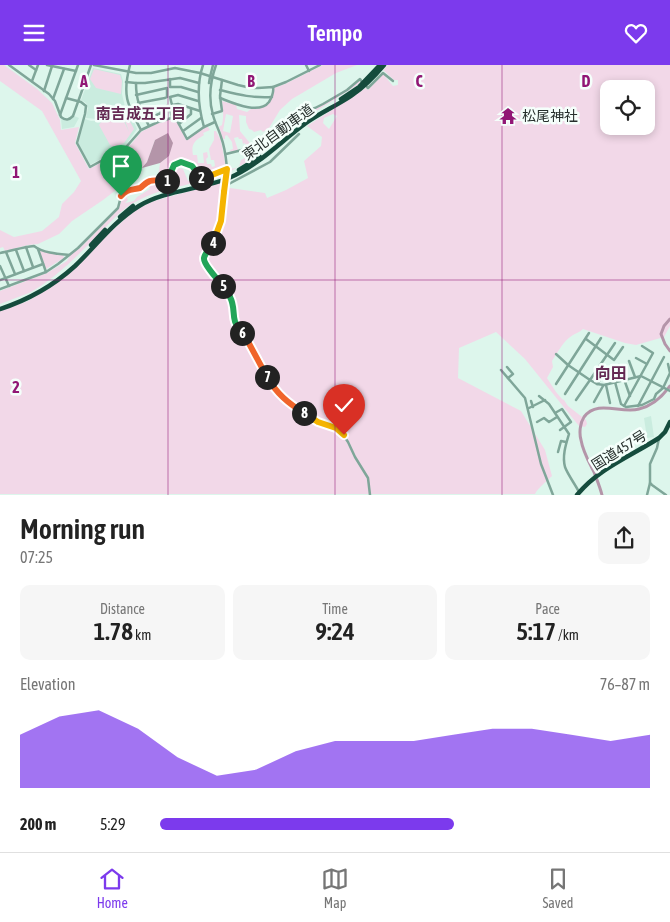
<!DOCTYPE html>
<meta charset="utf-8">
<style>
body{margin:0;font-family:"Asap Condensed","Noto Sans JP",sans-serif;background:#f6f6f6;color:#222;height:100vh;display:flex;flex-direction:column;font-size:19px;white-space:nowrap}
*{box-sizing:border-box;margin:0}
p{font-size:16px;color:#767676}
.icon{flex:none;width:28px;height:28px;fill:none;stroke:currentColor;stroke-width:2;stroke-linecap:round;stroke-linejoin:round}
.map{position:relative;height:430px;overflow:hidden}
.details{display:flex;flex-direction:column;background:#fff;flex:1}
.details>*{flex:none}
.tools{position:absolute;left:600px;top:15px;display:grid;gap:10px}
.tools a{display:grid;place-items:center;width:55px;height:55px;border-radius:10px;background:#fff;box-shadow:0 2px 8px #0003;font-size:25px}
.pin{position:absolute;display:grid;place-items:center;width:42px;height:42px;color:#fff;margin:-51px -21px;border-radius:50% 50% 50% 0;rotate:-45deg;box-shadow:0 0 5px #0007}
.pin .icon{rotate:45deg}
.km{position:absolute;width:25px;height:25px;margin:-12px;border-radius:50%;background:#222;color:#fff;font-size:14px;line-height:25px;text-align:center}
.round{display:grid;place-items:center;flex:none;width:52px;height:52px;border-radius:10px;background:#f6f6f6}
.overview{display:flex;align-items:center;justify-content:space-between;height:85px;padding:0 20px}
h1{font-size:28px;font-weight:600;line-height:38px}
.figures{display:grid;grid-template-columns:repeat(3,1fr);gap:8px;height:85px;padding:5px 20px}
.figures div{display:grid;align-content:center;border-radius:10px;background:#f6f6f6;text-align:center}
.figures b{font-size:25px;font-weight:600}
.figures small{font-size:14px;font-weight:400}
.figures p{font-size:14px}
.chart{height:140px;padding:10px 20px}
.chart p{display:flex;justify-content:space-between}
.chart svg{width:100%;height:90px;margin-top:5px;fill:#7c3aed;opacity:.7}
ul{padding:0 20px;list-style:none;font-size:16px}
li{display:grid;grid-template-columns:80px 60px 1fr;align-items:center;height:38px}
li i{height:12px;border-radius:6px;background:#7c3aed}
header{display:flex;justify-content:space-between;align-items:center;height:65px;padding:0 20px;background:#7c3aed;color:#fff;font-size:22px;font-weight:600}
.tab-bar{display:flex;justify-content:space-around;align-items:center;height:70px;border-top:1px solid #e0e0e0;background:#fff;font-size:14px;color:#767676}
.tab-bar a{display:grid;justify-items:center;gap:2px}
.tab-bar .selected{color:#7c3aed}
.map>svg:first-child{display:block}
</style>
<header><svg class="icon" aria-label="menu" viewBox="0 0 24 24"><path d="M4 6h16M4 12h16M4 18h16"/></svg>Tempo<svg class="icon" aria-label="heart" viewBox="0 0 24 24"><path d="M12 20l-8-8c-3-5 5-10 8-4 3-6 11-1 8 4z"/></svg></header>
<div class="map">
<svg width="670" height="430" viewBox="0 0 670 430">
<rect width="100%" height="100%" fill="#ddf6ec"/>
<g fill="#caecdf">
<path d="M93,3L121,9L123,16L122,29L125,42L97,54L86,53L88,43L86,38L81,35Z"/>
<path d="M127,45L129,46L137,64L126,80L90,100L78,78L85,54L91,56H98Z"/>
<path d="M74,51L79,53L74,62L62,64L61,54L67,56L70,55Z"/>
<path d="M651,351L654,372L647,373L644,353Z"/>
</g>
<g fill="#f2d8e8" fill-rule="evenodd">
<path d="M0,0H4L37,24L52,38L60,55L61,65L79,62L75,78L89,104L128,83L141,67L158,58L175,53L186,75L207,61L210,65L203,68L204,70C194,76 191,79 193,90H197L198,98H204L203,88L207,87L208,92L206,94L207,99H211L212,102L215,101L214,95H211L209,84L214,75V66H216L221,76L226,103L222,106L202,112C199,109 197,104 194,101C184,91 172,95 166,107L164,106L162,109L168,112L164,115L158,113L160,98L169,91L155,75L147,97L138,108L103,135L72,156L59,169L38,179L28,180L5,186L3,182L0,183V165L14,172L42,166L59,152L62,139L74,127L81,116L42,46L0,16Z"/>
<path d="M323,0H357L336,8L292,34L280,45L269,63L263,67L261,65L254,67L252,65L249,64L246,57V51L239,50L240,66L253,82L257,79L260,82L246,83L245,78L243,79L242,74H239L238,72L234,73L238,85L231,87L230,85L233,84L232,77L227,70L225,71V74H223L219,62L222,60C224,52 223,44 222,36L236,40L237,44L247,47L251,44C268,44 269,37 274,23L285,19ZM226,49L233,51L230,68L223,66Z"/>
<path d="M388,0H670V261L664,272L636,280L625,278L583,264C580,267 576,268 573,270C563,276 558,287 552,296L553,302L547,313L556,327L562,334L564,335L568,341L586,355L587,359L585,362L579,361L525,294L496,267L459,283L458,313L521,346L545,385L552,411C547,416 537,424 535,429H0V246L28,236L51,222L125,154L137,144L154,136L223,117V122L265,128L267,133L286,125L308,113L304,96L321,81L322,72L307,61L366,23L368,25L383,9L393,21L398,20V15H394L383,5ZM609,24H646V61H609ZM333,49L337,51L329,64L323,58L324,53Z"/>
<path d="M94,4L120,10L122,16L121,29L96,23L90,14Z"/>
<path d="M359,16L361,17L356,21L302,55L256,92L231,106V104L239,102L241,95L249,91V86H260L270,77L296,51L304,46L317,43Z"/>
<path d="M173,40L184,42L185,47L176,53L172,51L170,41Z"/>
<path d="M126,49L134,64L124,78L114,82L110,80L99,60L101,57L121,50L129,67L123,50Z"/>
<path d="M175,102L183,104L188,116C199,116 215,110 224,106V110C192,121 161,121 130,140C115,150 104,165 91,177C72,196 53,215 29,228C19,232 10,235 0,239V226L47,208L67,196L70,190L80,183L94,169L118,144L124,129L128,135L125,138L134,136L137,132L150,124L148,119C151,117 154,116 158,118L169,116Z"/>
<path d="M39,185L63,190L64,193L46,204Z"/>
</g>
<path fill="#b495a9" d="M168,68L173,78L169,91L160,98L142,103L147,97L155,75Z"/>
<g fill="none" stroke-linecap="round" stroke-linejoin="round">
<g stroke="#b495a9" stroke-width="3">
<path d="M670,254L664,261L661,269L665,279L670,286"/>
<path d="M602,430C600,422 597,415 594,407C589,397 583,387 581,375C579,368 580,358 584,352C597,334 621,349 639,344C652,341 662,332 670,321"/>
</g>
<g stroke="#7fa699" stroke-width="2.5">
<path d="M9,0L49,29L55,36L61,52C66,56 69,55 73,51L91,0"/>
<path d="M29,0L36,5"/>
<path d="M47,0L76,6"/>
<path d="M94,0L136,8H151L175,3L200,8L238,20L251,23H258L273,22C274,27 272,32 269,37C259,50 233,38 220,33"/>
<path d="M130,0C122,30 127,39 141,65"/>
<path d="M203,0C196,21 198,41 204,62"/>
<path d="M216,0C210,17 208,33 213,50C215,58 219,65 221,72C225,82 226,93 227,103"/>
<path d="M306,0L309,6"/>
<path d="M170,14V22H181L198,27"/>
<path d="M32,16L38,0"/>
<path d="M126,17L136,18H145L180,13L199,18"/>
<path d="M136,18C136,37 141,45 149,61"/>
<path d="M209,18L210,12L213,0"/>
<path d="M273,22L286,17L320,0"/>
<path d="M367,22L368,23L383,8L393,16"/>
<path d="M220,25C240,30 251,33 272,32"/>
<path d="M44,26L52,1"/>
<path d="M136,30L167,23V32L165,33L138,38"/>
<path d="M66,33L81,37L86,41L85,49L77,78L90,102L126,82L141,65L158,57L175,52L187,74L204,62L215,57"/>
<path d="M53,34L64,4"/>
<path d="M198,36L178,30L170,32L172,40L178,39L200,46"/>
<path d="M142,47L167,41L170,43L172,53"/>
<path d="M212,49L222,46L220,31L222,15"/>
<path d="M60,50L78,0"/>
<path d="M146,55L161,48L160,43"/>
<path d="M179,59L191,49V44"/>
<path d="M183,66L201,53"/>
<path d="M226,89L246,84L261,83L269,77L296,50L304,46L315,43L323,39L347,25L360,14L362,17"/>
<path d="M225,119L221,157L214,177L204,193L205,197L230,231L234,256L236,262L245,271L273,322L282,332L312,354L336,363L342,368L348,377L355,392L368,413L370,430"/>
<path d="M225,121L270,97L299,69"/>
<path d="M26,182L33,202"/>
<path d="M38,184L46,207"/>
<path d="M16,185L24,206"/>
<path d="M6,187L15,209"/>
<path d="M0,188C12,186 22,182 34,181C43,188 58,189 69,190"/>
<path d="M0,201L9,221"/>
<path d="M0,215L43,199"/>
<path d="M0,224L46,207L58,199L78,183L118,143L121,131L125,127L129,125L142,122L152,116H167L169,115C172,106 174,93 187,98C190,100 191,100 193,103C196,106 198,110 201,113L222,106L227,104"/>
<path d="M586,274L614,295L623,282"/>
<path d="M556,289L568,300L590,315L615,278"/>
<path d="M636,293L647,299"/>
<path d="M629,296L635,312"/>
<path d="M619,300L630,331"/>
<path d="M507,302L513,309L508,313"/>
<path d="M501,305L525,333L541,399L553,430"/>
<path d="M615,317L621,339L626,342L642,340L654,334L656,329L663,323L670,308L668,299"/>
<path d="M556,319L589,268"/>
<path d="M597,319L608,303"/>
<path d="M606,320L610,338"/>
<path d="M565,329L601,273"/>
<path d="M539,331L549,339L569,369C566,379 562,391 565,402C568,410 575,419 579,427"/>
<path d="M576,335L590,315L597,319L604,320L641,311L670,326"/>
<path d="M531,336L533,342"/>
<path d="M594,337L603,321"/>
<path d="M624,341L653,288L642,281"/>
<path d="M638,341L664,292"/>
<path d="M529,343L545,335"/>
<path d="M555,348L562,344L571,357L560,365"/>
<path d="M537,357L544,353L549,357L557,352"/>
<path d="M659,373L657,383L650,399V418L652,420L666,430"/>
<path d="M558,387L561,376L566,377"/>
<path d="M647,430L650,418"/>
</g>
<g stroke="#154c3d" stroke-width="4.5">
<path d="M341,34L359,22L380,0"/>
<path d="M239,105L260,92"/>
<path d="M120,152L133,141"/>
<path d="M91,180L105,165"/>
<path d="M0,244C28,235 53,221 75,201C96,181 113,157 139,141C166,125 199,125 229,113C259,100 280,77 306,58C320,48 336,41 351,31C364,22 374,12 384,0"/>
<path d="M577,430C599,403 631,391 659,373L665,367L670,357"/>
</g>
<path stroke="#7fa699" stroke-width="2.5" d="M225,119L227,105"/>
</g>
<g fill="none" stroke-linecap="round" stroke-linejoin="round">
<g stroke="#fff" stroke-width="10">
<path id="split-1" d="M121,131C126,124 132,125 140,123C143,121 146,117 150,116C156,114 162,117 167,116"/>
</g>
<g stroke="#fff" stroke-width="10">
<path id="split-2" d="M167,116L174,100L181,97L192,101L201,113"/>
</g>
<g stroke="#fff" stroke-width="10">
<path id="split-3" d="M201,113L207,112L227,104L224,127"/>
</g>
<g stroke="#fff" stroke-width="10">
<path id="split-4" d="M213,178L221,156L224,127"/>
</g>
<g stroke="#fff" stroke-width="10">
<path id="split-5" d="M213,178C211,182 205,188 204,193C203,199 219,216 223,221"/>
</g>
<g stroke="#fff" stroke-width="10">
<path id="split-6" d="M223,221C225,224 229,228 230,232C237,245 229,254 242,268"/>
</g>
<g stroke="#fff" stroke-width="10">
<path id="split-7" d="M242,268L245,271L267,312"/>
</g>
<g stroke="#fff" stroke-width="10">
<path id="split-8" d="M267,312C277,329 288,338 304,348"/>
</g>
<g stroke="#fff" stroke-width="10">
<path id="split-9" d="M304,348L318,357L336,363L344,370"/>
</g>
<use href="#split-1" stroke="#f0652b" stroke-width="6"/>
<use href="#split-2" stroke="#22a559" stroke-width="6"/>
<use href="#split-3" stroke="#f5b400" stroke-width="6"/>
<use href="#split-4" stroke="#f5b400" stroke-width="6"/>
<use href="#split-5" stroke="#22a559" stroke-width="6"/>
<use href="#split-6" stroke="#22a559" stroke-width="6"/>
<use href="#split-7" stroke="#f0652b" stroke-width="6"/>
<use href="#split-8" stroke="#f0652b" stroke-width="6"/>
<use href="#split-9" stroke="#f5b400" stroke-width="6"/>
</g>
<path fill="none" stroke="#911775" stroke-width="1" stroke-opacity="0.55" d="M168,0V430M335,0V430M502,0V430M0,215H670"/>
<defs>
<g id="temple-bare" transform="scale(1.35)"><path d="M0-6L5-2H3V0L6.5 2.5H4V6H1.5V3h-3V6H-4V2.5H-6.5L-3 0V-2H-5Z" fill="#911775" stroke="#f5fffb" stroke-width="2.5" paint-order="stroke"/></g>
</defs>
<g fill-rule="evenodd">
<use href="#temple-bare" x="508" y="51"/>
</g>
<g text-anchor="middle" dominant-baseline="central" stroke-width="5" stroke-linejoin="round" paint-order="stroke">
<g font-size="14" fill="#262f2c" stroke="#f5fffb" text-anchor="start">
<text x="522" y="51">松尾神社</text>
</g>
<g font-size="14" fill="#262f2c" stroke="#f5fffb">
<text transform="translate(278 67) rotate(-36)">東北自動車道</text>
<text transform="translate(619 385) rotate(-32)">国道457号</text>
</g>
<g font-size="15" font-weight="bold" fill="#642a53" stroke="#f5fffb">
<text x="141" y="48">南吉成五丁目</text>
</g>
<g font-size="16" font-weight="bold" fill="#642a53" stroke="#f5fffb">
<text x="611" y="308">向田</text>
</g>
</g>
<g font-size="16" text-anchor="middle" font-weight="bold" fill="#911775" stroke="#f5fffb" stroke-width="5" stroke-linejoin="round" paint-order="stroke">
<text x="84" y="22">A</text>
<text x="251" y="22">B</text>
<text x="419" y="22">C</text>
<text x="586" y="22">D</text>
<text x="16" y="113">1</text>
<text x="16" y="328">2</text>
</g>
</svg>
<div class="tools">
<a><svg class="icon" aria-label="locate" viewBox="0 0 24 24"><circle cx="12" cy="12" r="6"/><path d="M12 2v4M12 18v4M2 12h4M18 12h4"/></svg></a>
</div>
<div class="pin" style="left:121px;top:131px;background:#1e9e55"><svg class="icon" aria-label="arrive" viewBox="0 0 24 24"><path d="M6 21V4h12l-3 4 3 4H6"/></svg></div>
<div class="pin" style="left:344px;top:370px;background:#d93025"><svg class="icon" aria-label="check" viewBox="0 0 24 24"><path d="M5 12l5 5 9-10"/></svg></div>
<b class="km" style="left:167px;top:116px">1</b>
<b class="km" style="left:201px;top:113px">2</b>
<b class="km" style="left:213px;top:178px">4</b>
<b class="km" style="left:223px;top:221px">5</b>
<b class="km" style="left:242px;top:268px">6</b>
<b class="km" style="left:267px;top:312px">7</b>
<b class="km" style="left:304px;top:348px">8</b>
</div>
<section class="details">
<div class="overview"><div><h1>Morning run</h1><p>07:25</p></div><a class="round"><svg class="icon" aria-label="share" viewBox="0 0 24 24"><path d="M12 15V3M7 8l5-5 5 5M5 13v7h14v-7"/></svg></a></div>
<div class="figures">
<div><p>Distance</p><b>1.78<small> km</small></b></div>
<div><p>Time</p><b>9:24</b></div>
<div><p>Pace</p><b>5:17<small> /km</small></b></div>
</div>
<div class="chart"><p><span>Elevation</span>76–87 m</p>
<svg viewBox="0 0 160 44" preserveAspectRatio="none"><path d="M0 44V18L10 9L20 6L30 15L40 29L50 38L60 35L70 26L80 21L90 21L100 21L110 18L120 15L130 15L140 18L150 21L160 18V44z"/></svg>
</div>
<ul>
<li><b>200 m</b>5:29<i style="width:60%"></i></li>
</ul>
</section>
<nav class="tab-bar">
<a class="selected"><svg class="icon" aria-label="home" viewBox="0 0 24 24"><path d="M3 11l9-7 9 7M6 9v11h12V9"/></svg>Home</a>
<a><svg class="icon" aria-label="map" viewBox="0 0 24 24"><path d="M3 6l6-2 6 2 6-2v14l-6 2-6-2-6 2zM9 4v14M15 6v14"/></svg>Map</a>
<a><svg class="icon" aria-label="saved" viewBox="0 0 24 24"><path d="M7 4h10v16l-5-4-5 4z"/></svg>Saved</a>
</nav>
